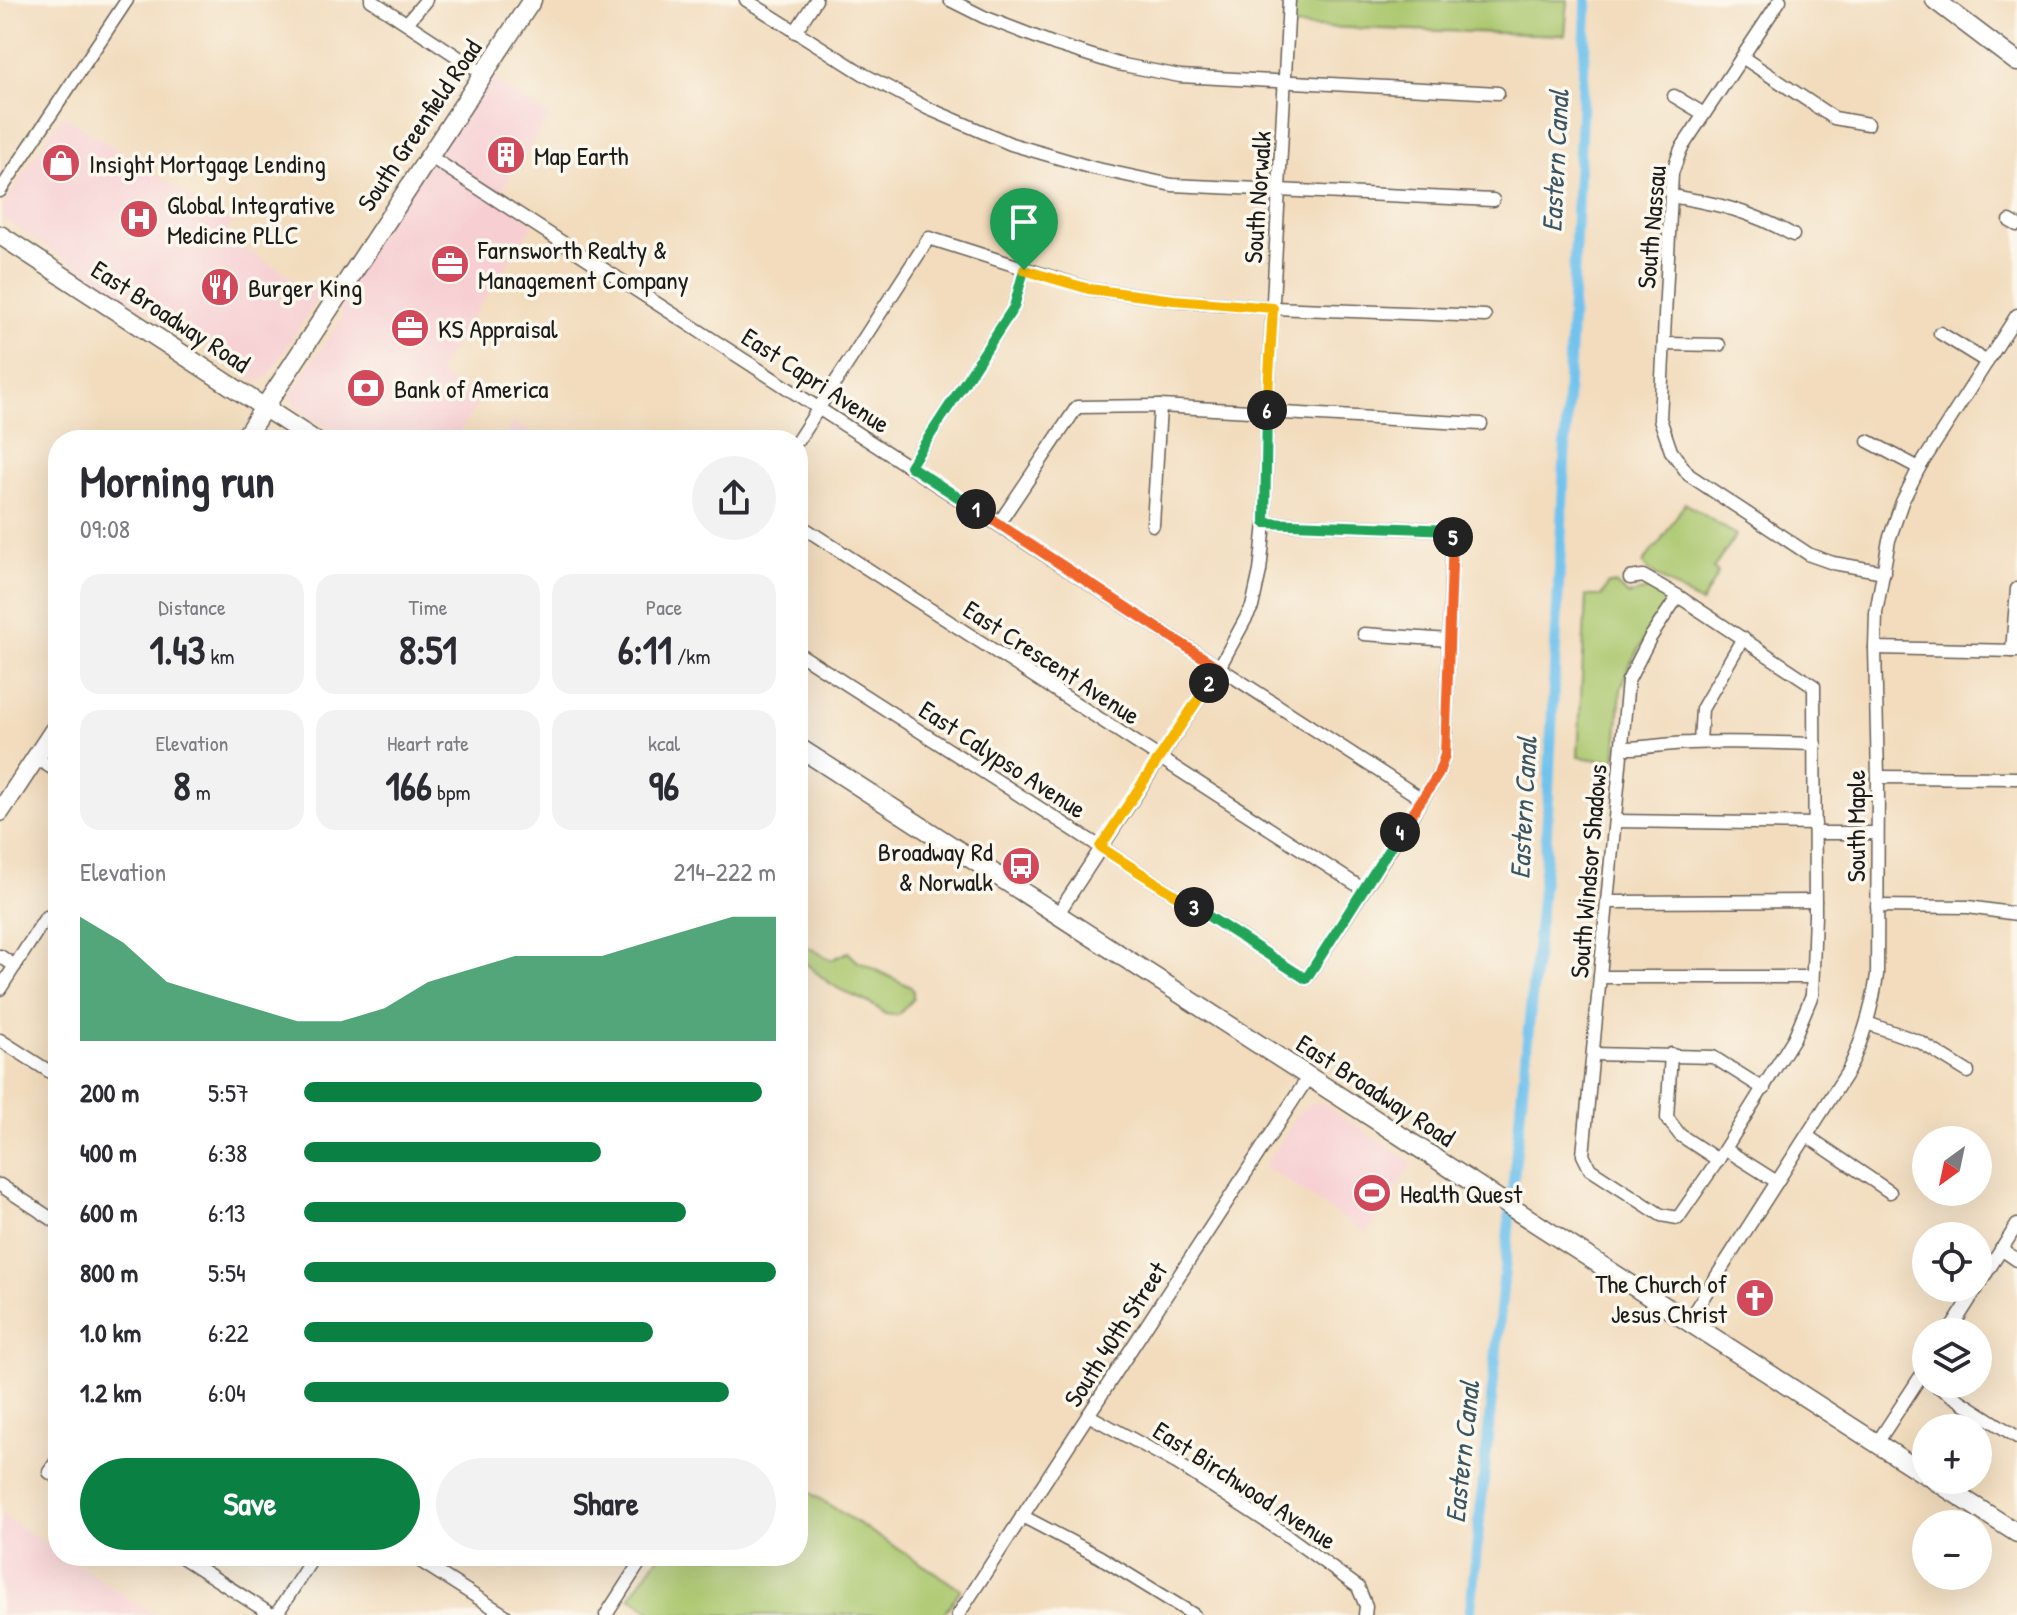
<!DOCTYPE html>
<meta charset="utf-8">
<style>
body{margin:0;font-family:"Patrick Hand",sans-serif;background:#f2f2f3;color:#2b2b33;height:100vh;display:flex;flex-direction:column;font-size:30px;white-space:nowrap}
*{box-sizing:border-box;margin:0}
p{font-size:26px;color:#7c7c81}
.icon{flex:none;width:44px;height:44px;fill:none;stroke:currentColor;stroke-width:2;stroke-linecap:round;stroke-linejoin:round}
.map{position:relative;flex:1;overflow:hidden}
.details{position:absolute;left:48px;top:430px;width:760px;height:1136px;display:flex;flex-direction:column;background:#fff;border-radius:32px;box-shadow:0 8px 32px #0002}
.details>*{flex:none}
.needle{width:52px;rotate:213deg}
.buttons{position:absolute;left:1912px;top:1126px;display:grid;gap:16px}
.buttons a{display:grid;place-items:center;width:80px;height:80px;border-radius:50%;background:#fff;box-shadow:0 8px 32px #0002;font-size:40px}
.pin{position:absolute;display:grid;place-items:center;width:68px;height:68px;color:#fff;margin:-82px -34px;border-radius:50% 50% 50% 0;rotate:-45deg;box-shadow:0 0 8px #0007}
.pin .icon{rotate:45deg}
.km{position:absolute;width:40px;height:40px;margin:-20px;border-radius:50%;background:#222;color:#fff;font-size:22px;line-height:40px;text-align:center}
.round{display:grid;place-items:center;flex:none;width:84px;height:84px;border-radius:42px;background:#f2f2f3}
.headline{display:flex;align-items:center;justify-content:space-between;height:136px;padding:0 32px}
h1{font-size:44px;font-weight:800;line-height:60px}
.figures{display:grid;grid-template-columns:repeat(3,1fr);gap:12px;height:136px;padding:8px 32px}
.figures div{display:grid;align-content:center;border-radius:20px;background:#f2f2f3;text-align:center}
.figures b{font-size:40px;font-weight:800}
.figures small{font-size:22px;font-weight:400}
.figures p{font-size:22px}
.chart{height:224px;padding:16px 32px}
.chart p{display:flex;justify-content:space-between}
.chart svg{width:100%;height:144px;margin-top:8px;fill:#0b8043;opacity:.7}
.cta{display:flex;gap:16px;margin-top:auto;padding:16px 32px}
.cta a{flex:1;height:92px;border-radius:48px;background:#0b8043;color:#fff;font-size:32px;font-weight:800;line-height:92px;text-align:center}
.cta a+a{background:#f2f2f3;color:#2b2b33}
ul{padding:0 32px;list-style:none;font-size:26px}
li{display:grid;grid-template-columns:128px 96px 1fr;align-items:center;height:60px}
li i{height:20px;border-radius:10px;background:#0b8043}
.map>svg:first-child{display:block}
</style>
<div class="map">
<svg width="2017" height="1615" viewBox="0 0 2017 1615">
<rect width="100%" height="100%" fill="#fbf7ec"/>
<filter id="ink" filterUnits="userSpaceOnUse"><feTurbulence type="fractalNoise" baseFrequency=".0125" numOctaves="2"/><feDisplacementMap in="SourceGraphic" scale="16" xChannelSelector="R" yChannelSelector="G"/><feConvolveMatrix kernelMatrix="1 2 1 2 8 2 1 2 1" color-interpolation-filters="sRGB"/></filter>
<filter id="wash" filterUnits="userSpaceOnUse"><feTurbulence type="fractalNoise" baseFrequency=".006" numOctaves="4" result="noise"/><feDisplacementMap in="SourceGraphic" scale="32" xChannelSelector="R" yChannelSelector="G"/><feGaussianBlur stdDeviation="1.8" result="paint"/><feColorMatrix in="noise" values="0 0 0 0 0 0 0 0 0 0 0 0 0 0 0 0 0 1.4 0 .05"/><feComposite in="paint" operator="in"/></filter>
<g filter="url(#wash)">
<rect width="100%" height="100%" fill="#f2dcbd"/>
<g fill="#f7cfd3">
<path d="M484,74L550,116L496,198L534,223L437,372L480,400L454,440H346L293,406L291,394L344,314L331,306Z"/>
<path d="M62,115L232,223L224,236L320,295L267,378L254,381L232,360L201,340L184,335L3,219L1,208Z"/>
<path d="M513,422L541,440H502Z"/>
<path d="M1313,1102L1321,1103L1413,1163L1367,1234L1264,1166L1302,1109Z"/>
<path d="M0,1514L58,1552V1556H64L155,1615H0Z"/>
</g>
<g fill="#acc86f" stroke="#647246" stroke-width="2">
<path d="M1289,0H1568L1565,35L1288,26Z"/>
<path d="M1685,503L1736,535L1713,569L1718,573L1701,604L1648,570L1643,563L1655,547H1657Z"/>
<path d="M1608,584H1615L1628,595L1651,589L1669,599L1631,662L1621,689L1615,762L1578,757L1586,596H1602Z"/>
<path d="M798,941L831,960L848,952L857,961L911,987L913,990V999L898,1015L885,1014C876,1003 847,995 834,986C821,978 811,967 798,957Z"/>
<path d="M798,1485L961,1589L943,1615H657L630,1597L659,1556H798Z"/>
</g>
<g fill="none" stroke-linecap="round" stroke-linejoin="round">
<path stroke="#71c2ed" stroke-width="11" d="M1470,1615L1545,864L1587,0"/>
</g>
</g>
<g filter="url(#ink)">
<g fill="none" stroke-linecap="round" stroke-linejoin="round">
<g stroke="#675f54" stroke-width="15">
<g id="street">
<path d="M371,0L484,74"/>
<path d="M746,0L865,75L927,108L1011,144L1093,168L1172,185L1493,200"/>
<path d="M950,0L984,17L1054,44L1118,64L1180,76L1498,93"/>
<path d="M1780,0L1681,149L1672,173L1660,419L1671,451L1689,475L1810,555L1833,563L1884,572"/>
<path d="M407,23L426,0"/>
<path d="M795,32L816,0"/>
<path d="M1742,57L1834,118L1868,124"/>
<path d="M1674,96L1704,114"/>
<path d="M429,156L1422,799"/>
<path d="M0,191L127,0"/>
<path d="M1671,196C1719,204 1750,211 1793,235"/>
<path d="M2010,221L2017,225"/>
<path d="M1940,333L1987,362"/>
<path d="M1664,344L1719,345"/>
<path d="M798,440L929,238L1089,289L1174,300L1273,308L1485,316"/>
<path d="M1868,441L1919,468"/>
<path d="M910,466L1014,307L1024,270"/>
<path d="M999,523L1077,407L1160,406L1481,424"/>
<path d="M798,524L1363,889"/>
<path d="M1153,525L1160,406"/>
<path d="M1630,578L1643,576L1678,596L1814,686L1815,915L1812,995L1794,1038L1718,1160L1678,1218L1661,1215L1590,1169L1583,1155L1628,681L1650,638L1678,596"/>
<path d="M1364,634L1449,640"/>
<path d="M1875,648L2017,651"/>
<path d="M2012,651L2017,589"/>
<path d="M798,653L1306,979L1438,775L1445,755L1453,530L1265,523"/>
<path d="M1700,742L1702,709L1743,638"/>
<path d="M1622,748C1645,749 1667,743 1690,743C1731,741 1773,743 1815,744"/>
<path d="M36,758L58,772"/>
<path d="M1878,777L2017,778"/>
<path d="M1615,821L1815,824"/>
<path d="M1815,833H1877"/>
<path d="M1608,902L1815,901"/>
<path d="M1877,906L1968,907L2017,914"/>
<path d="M1057,915L1219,668L1252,607L1260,571L1265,523L1267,414L1289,0"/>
<path d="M0,956L15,966"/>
<path d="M1600,977H1812"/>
<path d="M0,989L46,917L58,925"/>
<path d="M1867,1023L1920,1042L1968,1072"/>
<path d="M0,1040L58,1077"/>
<path d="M1593,1054L1713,1057L1764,1089"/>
<path d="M1671,1054L1667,1118L1680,1135L1718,1160"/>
<path d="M1807,1136L1890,1192"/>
<path d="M1725,1149L1777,1182"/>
<path d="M0,1185L58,1223"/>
<path d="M2001,1249L2017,1260"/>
<path d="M1978,1286L2017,1225"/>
<path d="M1688,1321L1848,1071C1863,1040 1872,1009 1877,975L1878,777L1875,648L1876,613L1889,540L1902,502L1919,468L2017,315"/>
<path d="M1949,1332L1977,1288"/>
<path d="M1934,1384L2017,1437"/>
<path d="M1088,1415L1178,1464L1281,1531L1358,1587L1366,1606L1365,1615"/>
<path d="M1877,1443L1926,1368"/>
<path d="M58,1459L49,1472L58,1478"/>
<path d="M1022,1516L1100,1557L1194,1615"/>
<path d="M180,1556L272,1615"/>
<path d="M412,1556L505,1615"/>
<path d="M276,1615L314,1556"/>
<path d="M606,1615L644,1556"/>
<path d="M958,1615L1309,1076"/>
</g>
</g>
<g stroke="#675f54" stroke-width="21">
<g id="secondary">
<path d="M1935,0L2017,62"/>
<path d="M0,235L314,440"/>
<path d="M243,440L532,0"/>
<path d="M798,747L1926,1475"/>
<path d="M0,812L58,724"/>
<path d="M1934,1480L2017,1533"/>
</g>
</g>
<use href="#street" stroke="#fff" stroke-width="12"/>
<use href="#secondary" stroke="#fff" stroke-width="18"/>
</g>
</g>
<g fill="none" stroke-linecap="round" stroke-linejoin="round" filter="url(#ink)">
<g stroke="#fff" stroke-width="16">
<path id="split-1" d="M976,509L910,466L1014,307L1024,270"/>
</g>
<g stroke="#fff" stroke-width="16">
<path id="split-2" d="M976,509L1219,668L1209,683"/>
</g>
<g stroke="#fff" stroke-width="16">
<path id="split-3" d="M1194,907L1100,847L1209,683"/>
</g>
<g stroke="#fff" stroke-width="16">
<path id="split-4" d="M1194,907L1306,979L1400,832"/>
</g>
<g stroke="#fff" stroke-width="16">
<path id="split-5" d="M1400,832L1438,775L1445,755L1453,537"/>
</g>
<g stroke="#fff" stroke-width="16">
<path id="split-6" d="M1267,410L1265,523L1453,530V537"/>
</g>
<g stroke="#fff" stroke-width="16">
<path id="split-7" d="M1024,270L1089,289L1174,300L1273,308L1267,410"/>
</g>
<use href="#split-1" stroke="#22a559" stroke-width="10"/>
<use href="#split-2" stroke="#f0652b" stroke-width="10"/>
<use href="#split-3" stroke="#f5b400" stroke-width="10"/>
<use href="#split-4" stroke="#22a559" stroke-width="10"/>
<use href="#split-5" stroke="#f0652b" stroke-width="10"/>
<use href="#split-6" stroke="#22a559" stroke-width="10"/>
<use href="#split-7" stroke="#f5b400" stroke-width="10"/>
</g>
<defs>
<g id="building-disc" transform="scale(2)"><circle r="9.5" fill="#d1495b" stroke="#fbf7ec"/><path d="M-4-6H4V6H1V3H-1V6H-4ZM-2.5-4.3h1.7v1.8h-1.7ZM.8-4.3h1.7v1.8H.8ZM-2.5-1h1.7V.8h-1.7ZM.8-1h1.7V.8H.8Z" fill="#fff"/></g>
<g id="shop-disc" transform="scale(2)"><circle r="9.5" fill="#d1495b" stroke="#fbf7ec"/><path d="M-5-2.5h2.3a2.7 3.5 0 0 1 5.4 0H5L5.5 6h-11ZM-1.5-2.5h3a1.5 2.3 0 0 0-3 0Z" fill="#fff"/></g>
<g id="hospital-disc" transform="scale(2)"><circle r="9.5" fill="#d1495b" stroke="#fbf7ec"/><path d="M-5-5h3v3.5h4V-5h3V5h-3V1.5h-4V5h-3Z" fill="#fff"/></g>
<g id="office-disc" transform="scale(2)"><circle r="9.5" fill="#d1495b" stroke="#fbf7ec"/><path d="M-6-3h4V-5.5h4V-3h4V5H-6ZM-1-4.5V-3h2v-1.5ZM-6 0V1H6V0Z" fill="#fff"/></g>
<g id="restaurant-disc" transform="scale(2)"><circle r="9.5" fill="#d1495b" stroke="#fbf7ec"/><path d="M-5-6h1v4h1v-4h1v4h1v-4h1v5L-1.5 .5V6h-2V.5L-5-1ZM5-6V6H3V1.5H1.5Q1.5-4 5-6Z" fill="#fff"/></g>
<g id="bank-disc" transform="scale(2)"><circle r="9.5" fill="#d1495b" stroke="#fbf7ec"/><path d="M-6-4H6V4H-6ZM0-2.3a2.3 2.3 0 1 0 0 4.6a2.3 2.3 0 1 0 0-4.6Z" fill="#fff"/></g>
<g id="bus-disc" transform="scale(2)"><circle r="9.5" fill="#d1495b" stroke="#fbf7ec"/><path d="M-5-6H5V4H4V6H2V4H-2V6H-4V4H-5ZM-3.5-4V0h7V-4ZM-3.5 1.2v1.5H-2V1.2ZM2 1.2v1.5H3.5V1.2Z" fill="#fff"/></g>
<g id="stadium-disc" transform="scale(2)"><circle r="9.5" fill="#d1495b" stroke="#fbf7ec"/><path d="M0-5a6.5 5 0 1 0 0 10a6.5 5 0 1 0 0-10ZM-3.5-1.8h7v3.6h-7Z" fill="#fff"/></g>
<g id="church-disc" transform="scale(2)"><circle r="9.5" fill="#d1495b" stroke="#fbf7ec"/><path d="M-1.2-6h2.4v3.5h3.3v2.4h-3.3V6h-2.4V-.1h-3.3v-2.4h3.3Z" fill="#fff"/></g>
</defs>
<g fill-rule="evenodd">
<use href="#building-disc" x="506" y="155"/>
<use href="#shop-disc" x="61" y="163"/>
<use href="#hospital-disc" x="139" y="219"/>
<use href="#office-disc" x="450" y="264"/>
<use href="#restaurant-disc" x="220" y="287"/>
<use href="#office-disc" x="410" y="328"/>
<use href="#bank-disc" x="366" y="388"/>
<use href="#bus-disc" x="1021" y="866"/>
<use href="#stadium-disc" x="1372" y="1193"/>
<use href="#church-disc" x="1755" y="1298"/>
</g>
<g text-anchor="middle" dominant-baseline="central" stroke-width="7" stroke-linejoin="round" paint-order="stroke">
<g font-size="26" fill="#1c1c1c" stroke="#fbf7ec">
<text transform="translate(419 125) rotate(-56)">South Greenfield Road</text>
<text transform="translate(1257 197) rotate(-86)">South Norwalk</text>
<text transform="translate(1651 227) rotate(-85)">South Nassau</text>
<text transform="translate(171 316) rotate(33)">East Broadway Road</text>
<text transform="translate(816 380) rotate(33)">East Capri Avenue</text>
<text transform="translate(1052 662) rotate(33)">East Crescent Avenue</text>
<text transform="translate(1003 759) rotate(33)">East Calypso Avenue</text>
<text transform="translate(1855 826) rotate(-90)">South Maple</text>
<text transform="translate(1588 871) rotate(-85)">South Windsor Shadows</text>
<text transform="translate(1376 1090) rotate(33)">East Broadway Road</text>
<text transform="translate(1115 1334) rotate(-57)">South 40th Street</text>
<text transform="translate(1245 1485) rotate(33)">East Birchwood Avenue</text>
</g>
<g font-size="26" fill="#1c1c1c" stroke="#fbf7ec" text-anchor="start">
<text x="534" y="155">Map Earth</text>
<text x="89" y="163">Insight Mortgage Lending</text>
<text x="167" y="204">Global Integrative<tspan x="167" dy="30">Medicine PLLC</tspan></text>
<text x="478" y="249">Farnsworth Realty &amp;<tspan x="478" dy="30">Management Company</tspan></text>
<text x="248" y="287">Burger King</text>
<text x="438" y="328">KS Appraisal</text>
<text x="394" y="388">Bank of America</text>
<text x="993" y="851" text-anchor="end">Broadway Rd<tspan x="993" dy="30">&amp; Norwalk</tspan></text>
<text x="1400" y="1193">Health Quest</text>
<text x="1727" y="1283" text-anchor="end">The Church of<tspan x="1727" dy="30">Jesus Christ</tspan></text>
</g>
<g font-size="28" font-style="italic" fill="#3a5665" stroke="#fbf7ec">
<text transform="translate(1555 161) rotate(-87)">Eastern Canal</text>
<text transform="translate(1523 808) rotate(-87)">Eastern Canal</text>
<text transform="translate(1462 1452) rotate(-84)">Eastern Canal</text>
</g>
</g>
</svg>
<div class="buttons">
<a><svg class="needle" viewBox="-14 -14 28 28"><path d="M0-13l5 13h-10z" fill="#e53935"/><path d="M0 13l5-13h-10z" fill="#7c7c81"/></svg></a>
<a><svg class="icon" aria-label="locate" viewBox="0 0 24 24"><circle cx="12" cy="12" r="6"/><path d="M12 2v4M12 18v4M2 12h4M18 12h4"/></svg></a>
<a><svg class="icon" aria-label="layers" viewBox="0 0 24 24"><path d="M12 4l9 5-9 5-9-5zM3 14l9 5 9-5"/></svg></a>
<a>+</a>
<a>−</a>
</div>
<div class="pin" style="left:1024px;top:270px;background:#1e9e55"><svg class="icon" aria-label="arrive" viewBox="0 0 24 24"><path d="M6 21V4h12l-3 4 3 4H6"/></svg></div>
<b class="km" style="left:976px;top:509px">1</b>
<b class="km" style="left:1209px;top:683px">2</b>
<b class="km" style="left:1194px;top:907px">3</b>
<b class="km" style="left:1400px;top:832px">4</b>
<b class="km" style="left:1453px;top:537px">5</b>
<b class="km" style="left:1267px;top:410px">6</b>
<section class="details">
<div class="headline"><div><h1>Morning run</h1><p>09:08</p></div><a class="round"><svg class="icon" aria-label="share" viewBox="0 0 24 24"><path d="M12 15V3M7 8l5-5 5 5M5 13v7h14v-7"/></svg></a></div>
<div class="figures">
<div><p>Distance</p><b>1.43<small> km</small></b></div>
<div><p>Time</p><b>8:51</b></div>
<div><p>Pace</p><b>6:11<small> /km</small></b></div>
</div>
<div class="figures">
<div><p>Elevation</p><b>8<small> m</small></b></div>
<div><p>Heart rate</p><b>166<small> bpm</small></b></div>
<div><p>kcal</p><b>96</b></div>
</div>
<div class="chart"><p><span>Elevation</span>214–222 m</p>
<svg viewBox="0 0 160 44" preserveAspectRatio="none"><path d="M0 44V6L10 14L20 26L30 30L40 34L50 38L60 38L70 34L80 26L90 22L100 18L110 18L120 18L130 14L140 10L150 6L160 6V44z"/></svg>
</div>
<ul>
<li><b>200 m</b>5:57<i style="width:97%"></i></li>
<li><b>400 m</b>6:38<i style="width:63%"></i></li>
<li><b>600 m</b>6:13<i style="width:81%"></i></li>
<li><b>800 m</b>5:54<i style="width:100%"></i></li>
<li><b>1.0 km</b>6:22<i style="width:74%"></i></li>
<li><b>1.2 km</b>6:04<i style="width:90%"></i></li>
</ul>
<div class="cta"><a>Save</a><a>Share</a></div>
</section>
</div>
